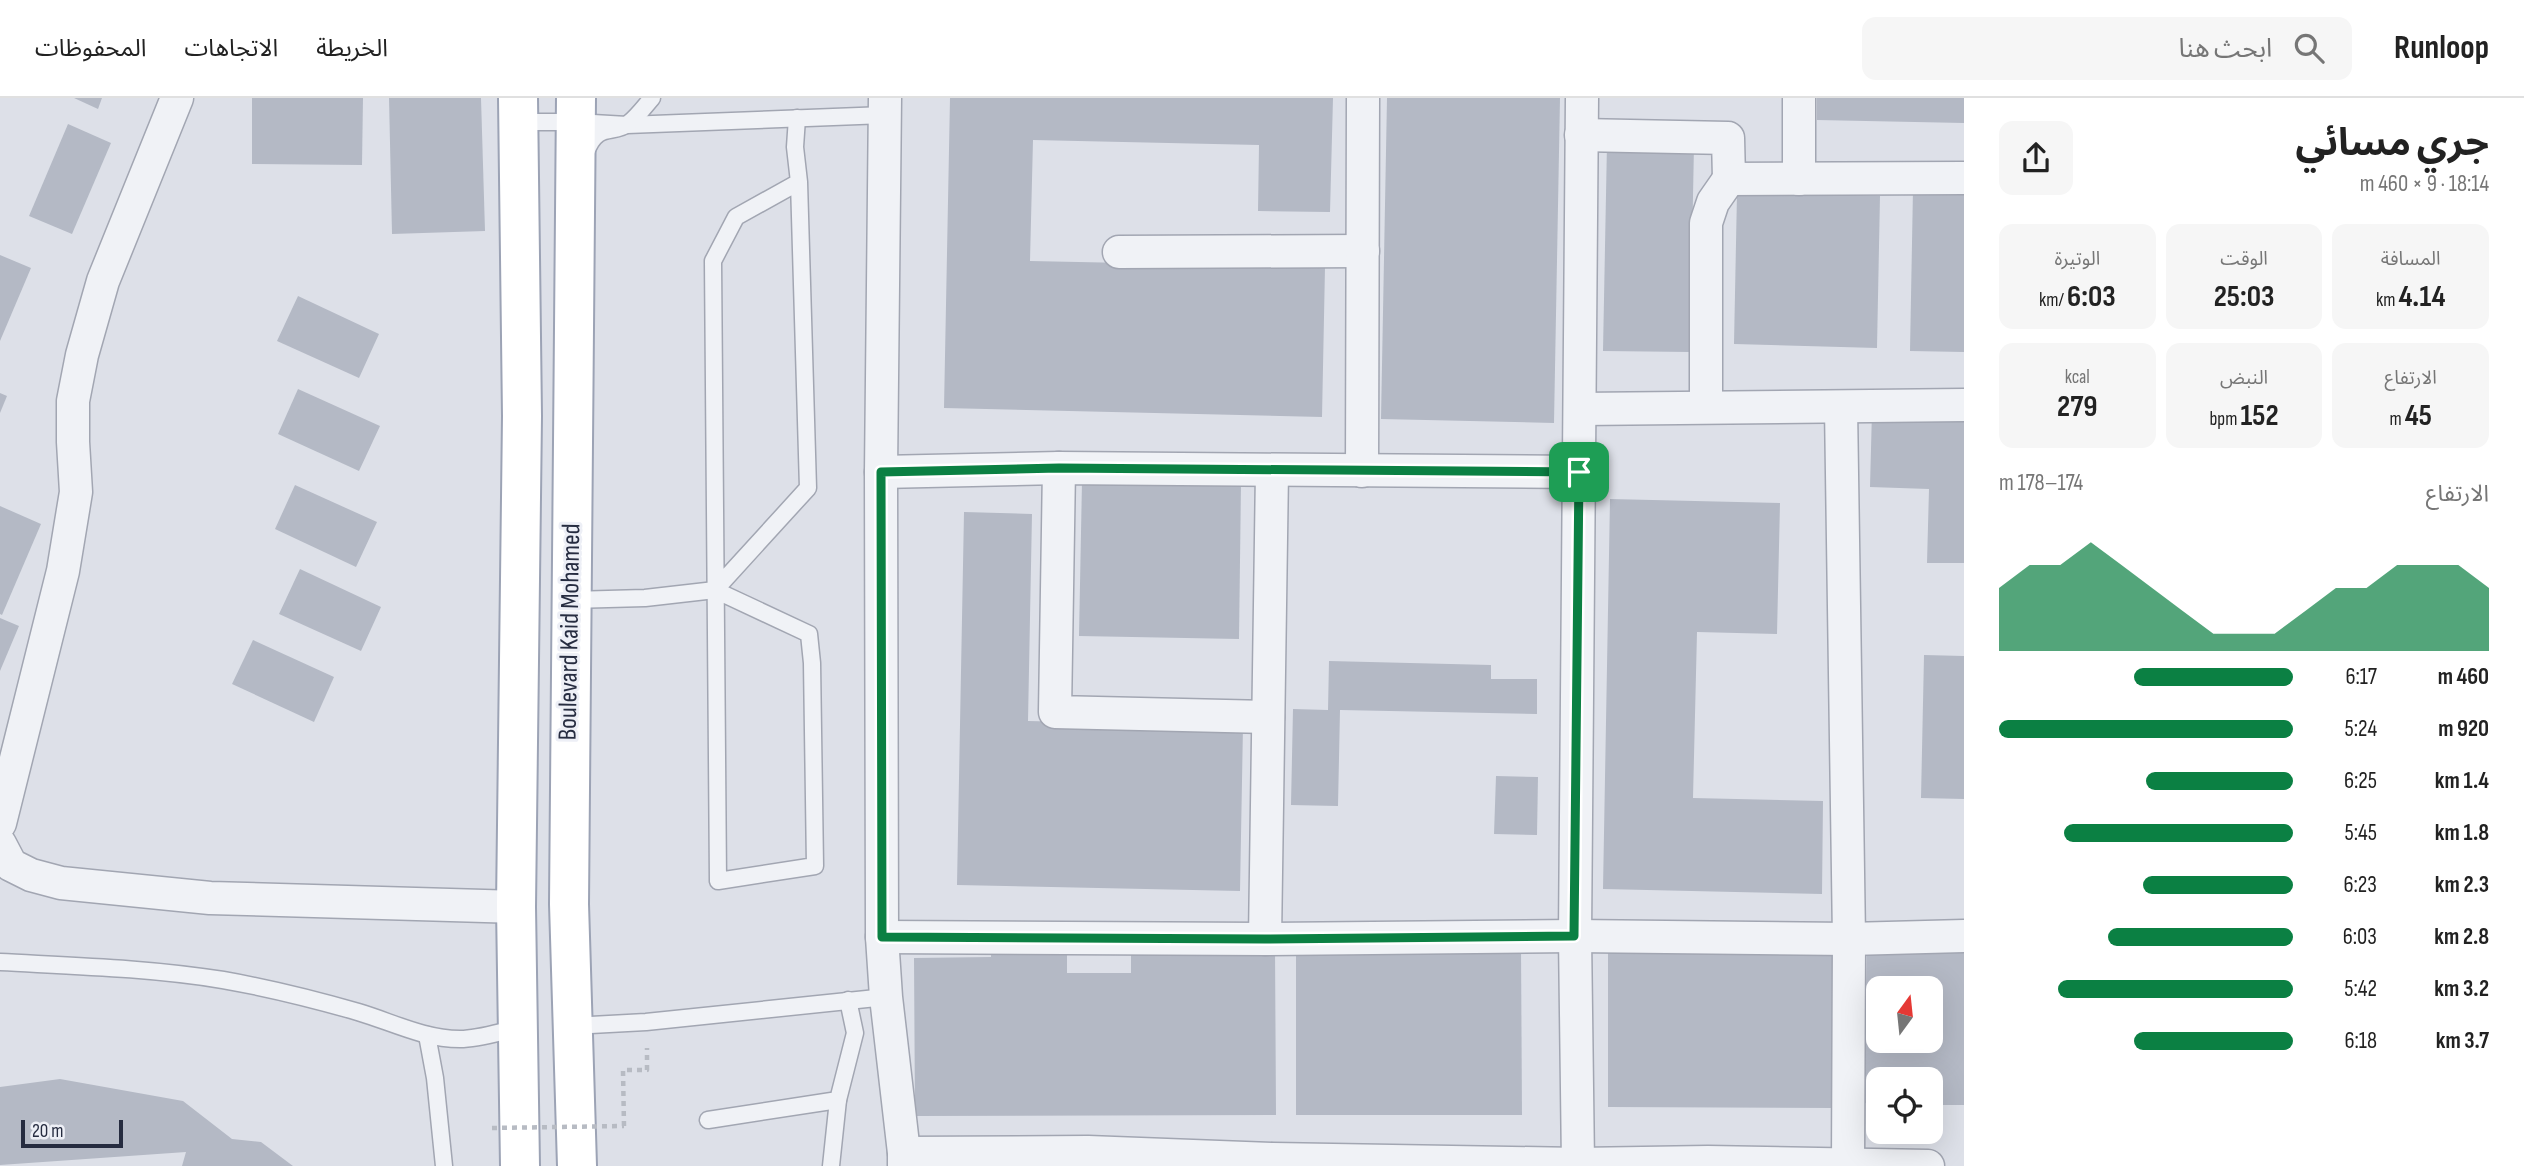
<!DOCTYPE html>
<html lang="ar">
<meta charset="utf-8">
<style>
body{margin:0;font-family:"Sofia Sans Condensed","Noto Sans Arabic",sans-serif;background:#f6f6f6;color:#222;direction:rtl;height:100vh;display:flex;flex-direction:column;font-size:26px;white-space:nowrap}
*{box-sizing:border-box;margin:0}
p{font-size:23px;color:#767676}
.icon{flex:none;width:38px;height:38px;fill:none;stroke:currentColor;stroke-width:2;stroke-linecap:round;stroke-linejoin:round}
.map{position:relative;flex:1;overflow:hidden;direction:ltr}
.panel{display:flex;flex-direction:column;background:#fff;width:560px}
.panel>*{flex:none}
.needle{width:46px;rotate:15deg}
.controls{position:absolute;left:1866px;top:878px;display:grid;gap:14px}
.controls a{display:grid;place-items:center;width:77px;height:77px;border-radius:14px;background:#fff;box-shadow:0 7px 28px #0002;font-size:35px}
.scale{position:absolute;left:21px;bottom:18px;width:102px;box-sizing:border-box;padding-left:7px;border:4px solid #262c40;border-top:0;font-size:19px;line-height:24px;white-space:nowrap;color:#262c40;-webkit-text-stroke:5px #edeff6;paint-order:stroke}
.pin{position:absolute;display:grid;place-items:center;width:60px;height:60px;color:#fff;margin:-30px;border-radius:14px;box-shadow:0 4px 10px #0006}
.round{display:grid;place-items:center;flex:none;width:74px;height:74px;border-radius:14px;background:#f6f6f6}
.head{display:flex;align-items:center;justify-content:space-between;height:119px;padding:0 35px}
h1{font-size:38px;font-weight:700;line-height:52px}
.stats{display:grid;grid-template-columns:repeat(3,1fr);gap:10px;height:119px;padding:7px 35px}
.stats div{display:grid;align-content:center;border-radius:14px;background:#f6f6f6;text-align:center}
.stats b{font-size:30px;font-weight:700}
.stats small{font-size:19px;font-weight:400}
.stats p{font-size:19px}
.chart{height:196px;padding:14px 35px}
.chart p{display:flex;justify-content:space-between}
.chart svg{width:100%;height:126px;margin-top:7px;fill:#0b8043;opacity:.7}
ul{padding:0 35px;list-style:none;font-size:23px}
li{display:grid;grid-template-columns:112px 84px 1fr;align-items:center;height:52px}
li i{height:18px;border-radius:9px;background:#0b8043}
header{display:flex;align-items:center;gap:42px;box-sizing:border-box;height:98px;padding:0 35px;background:#fff;border-bottom:2px solid #e0e0e0}
header strong{font-size:33px}
nav{display:flex;gap:38px;margin-inline-start:auto;font-size:24px}
.search{width:490px;height:63px;background:#f6f6f6;display:flex;align-items:center;gap:18px;box-sizing:border-box;padding:0 24px;border-radius:14px;color:#767676;font-size:26px}
main{display:flex;flex:1;min-height:0}
.map>svg:first-child{display:block}
</style>
<header>
<strong>Runloop</strong>
<div class="search"><svg class="icon" aria-label="search" viewBox="0 0 24 24"><circle cx="10" cy="10" r="6"/><path d="M15 15l6 6"/></svg>ابحث هنا</div>
<nav><a>الخريطة</a><a>الاتجاهات</a><a>المحفوظات</a></nav>
</header>
<main>
<section class="panel">
<div class="head"><div><h1>جري مسائي</h1><p>18:14 · 9 × 460 m</p></div><a class="round"><svg class="icon" aria-label="share" viewBox="0 0 24 24"><path d="M12 15V3M7 8l5-5 5 5M5 13v7h14v-7"/></svg></a></div>
<div class="stats">
<div><p>المسافة</p><b>4.14<small> km</small></b></div>
<div><p>الوقت</p><b>25:03</b></div>
<div><p>الوتيرة</p><b>6:03<small> /km</small></b></div>
</div>
<div class="stats">
<div><p>الارتفاع</p><b>45<small> m</small></b></div>
<div><p>النبض</p><b>152<small> bpm</small></b></div>
<div><p>kcal</p><b>279</b></div>
</div>
<div class="chart"><p><span>الارتفاع</span>174–178 m</p>
<svg viewBox="0 0 160 44" preserveAspectRatio="none"><path d="M0 44V22L10 14L20 14L30 6L40 14L50 22L60 30L70 38L80 38L90 38L100 30L110 22L120 22L130 14L140 14L150 14L160 22V44z"/></svg>
</div>
<ul>
<li><b>460 m</b>6:17<i style="width:54%"></i></li>
<li><b>920 m</b>5:24<i style="width:100%"></i></li>
<li><b>1.4 km</b>6:25<i style="width:50%"></i></li>
<li><b>1.8 km</b>5:45<i style="width:78%"></i></li>
<li><b>2.3 km</b>6:23<i style="width:51%"></i></li>
<li><b>2.8 km</b>6:03<i style="width:63%"></i></li>
<li><b>3.2 km</b>5:42<i style="width:80%"></i></li>
<li><b>3.7 km</b>6:18<i style="width:54%"></i></li>
</ul>
</section>
<div class="map">
<svg width="1964" height="1068" viewBox="0 0 1964 1068">
<rect width="100%" height="100%" fill="#dde0e8"/>
<g fill="#b4b9c5" fill-rule="evenodd">
<path d="M74,0H102L98,11Z"/>
<path d="M252,0H363L362,67L252,66Z"/>
<path d="M389,0H481L485,133L392,136Z"/>
<path d="M950,0H1333L1330,114L1258,113L1259,47L1033,42L1030,163L1325,169L1322,319L944,310Z"/>
<path d="M1387,0H1560L1554,325L1381,321Z"/>
<path d="M1817,0H1964V25L1817,22Z"/>
<path d="M68,26L111,45L72,136L29,118Z"/>
<path d="M1607,45L1694,47L1690,254L1603,253Z"/>
<path d="M1913,91L1964,92V254L1910,253Z"/>
<path d="M1737,95L1880,98L1877,250L1734,246Z"/>
<path d="M0,157L31,170L0,243Z"/>
<path d="M298,198L379,236L359,280L277,243Z"/>
<path d="M298,291L380,328L359,373L278,336Z"/>
<path d="M0,295L7,298L0,315Z"/>
<path d="M1872,313L1964,315V465H1927L1929,391L1870,389Z"/>
<path d="M1082,383L1241,386L1239,541L1079,538Z"/>
<path d="M295,387L377,424L356,469L275,431Z"/>
<path d="M1610,401L1780,405L1777,536L1697,534L1693,700L1823,703L1822,796L1603,791Z"/>
<path d="M0,408L41,426L2,517L0,516Z"/>
<path d="M964,414L1032,416L1028,623L1243,628L1240,793L957,787Z"/>
<path d="M300,471L381,509L361,553L279,516Z"/>
<path d="M0,520L19,528L0,573Z"/>
<path d="M253,542L334,579L314,624L232,586Z"/>
<path d="M1924,557L1964,558V701L1921,700Z"/>
<path d="M1329,563L1491,567V581H1537V616L1340,612L1338,708L1291,707L1293,611L1328,612Z"/>
<path d="M1496,678L1538,679L1537,737L1494,736Z"/>
<path d="M991,842H1067V875H1131V852L1275,850L1276,1017L915,1018L914,860L991,859Z"/>
<path d="M1867,842L1964,844V1007H1930V982H1878V1006L1864,1005ZM1878,891H1930V943H1878Z"/>
<path d="M1608,847L1832,848V1010L1608,1009Z"/>
<path d="M1296,849H1521L1522,1017H1296Z"/>
<path d="M60,981L183,1003L232,1041L261,1044L293,1068H182L186,1054L0,1067V989Z"/>
</g>
<g fill="none" stroke-linecap="round" stroke-linejoin="round">
<g stroke="#a2a6b2" stroke-width="19">
<g id="service">
<path d="M797,20L795,49L799,84L808,390L715,492L809,536L812,565L815,768L718,783L713,163L736,119L799,84"/>
<path d="M518,24H576L627,27L885,17"/>
<path d="M586,54C598,23 613,38 629,25C638,18 645,8 652,0"/>
<path d="M571,502L645,500L715,492"/>
<path d="M0,864C74,868 149,870 223,882C268,890 313,901 358,914C392,924 424,941 460,941C479,941 499,934 518,930"/>
<path d="M572,928L646,924L886,899"/>
<path d="M427,937L435,980L444,1068"/>
<path d="M708,1022L838,1002L855,935L848,902"/>
<path d="M831,1068L838,1002"/>
</g>
</g>
<g stroke="#a2a6b2" stroke-width="35">
<g id="minor">
<path d="M885,0L881,374L882,839L886,899L904,1055V1068"/>
<path d="M1581,37L1728,40L1729,81L1964,80"/>
<path d="M1799,81V0"/>
<path d="M1119,154L1363,153"/>
<path d="M1706,309V125L1713,104L1729,81"/>
<path d="M1841,309L1849,841L1848,1066"/>
<path d="M1580,311L1964,307"/>
<path d="M1059,370L1055,614L1268,619"/>
<path d="M1362,373L1363,0"/>
<path d="M881,374L1059,370L1579,374"/>
<path d="M0,725L63,473L76,394L73,344V303L82,257L103,183L177,0"/>
<path d="M0,746L11,767L31,777L61,785L210,800L516,809"/>
<path d="M882,839L1265,841L1575,838L1849,841L1964,838"/>
<path d="M1265,841L1272,373"/>
<path d="M904,1055L1088,1054L1273,1061L1578,1066L1708,1064L1928,1068"/>
<path d="M1578,1066L1575,838L1582,0"/>
</g>
</g>
<g stroke="#9ca3b5" stroke-width="42">
<g id="primary">
<path d="M518,0L522,318L516,809L520,1068"/>
<path d="M576,0L569,806L577,1068"/>
</g>
</g>
<path stroke="#b7bbc3" stroke-width="4.5" stroke-dasharray="5 5" stroke-linecap="butt" d="M624,1028L623,972H647V950"/>
<use href="#service" stroke="#f0f2f6" stroke-width="16"/>
<use href="#minor" stroke="#f0f2f6" stroke-width="32"/>
<use href="#primary" stroke="#fff" stroke-width="38"/>
<path stroke="#b7bbc3" stroke-width="4.5" stroke-dasharray="5 5" stroke-linecap="butt" d="M492,1030L624,1028"/>
</g>
<g fill="none" stroke-linecap="round" stroke-linejoin="round">
<g stroke="#fff" stroke-width="14">
<path id="route" d="M1059,370L1579,374L1574,838L1265,841L882,839L881,374Z"/>
</g>
<use href="#route" stroke="#0b8043" stroke-width="9"/>
</g>
<g text-anchor="middle" dominant-baseline="central" stroke-width="6" stroke-linejoin="round" paint-order="stroke">
<g font-size="26" fill="#262c40" stroke="#edeff6">
<text transform="translate(570 534) rotate(-89)">Boulevard Kaid Mohamed</text>
</g>
</g>
</svg>
<div class="controls">
<a><svg class="needle" viewBox="-14 -14 28 28"><path d="M0-13l5 13h-10z" fill="#e53935"/><path d="M0 13l5-13h-10z" fill="#767676"/></svg></a>
<a><svg class="icon" aria-label="locate" viewBox="0 0 24 24"><circle cx="12" cy="12" r="6"/><path d="M12 2v4M12 18v4M2 12h4M18 12h4"/></svg></a>
</div>
<div class="scale">20 m</div>
<div class="pin" style="left:1579px;top:374px;background:#1e9e55"><svg class="icon" aria-label="arrive" viewBox="0 0 24 24"><path d="M6 21V4h12l-3 4 3 4H6"/></svg></div>
</div>
</main>
